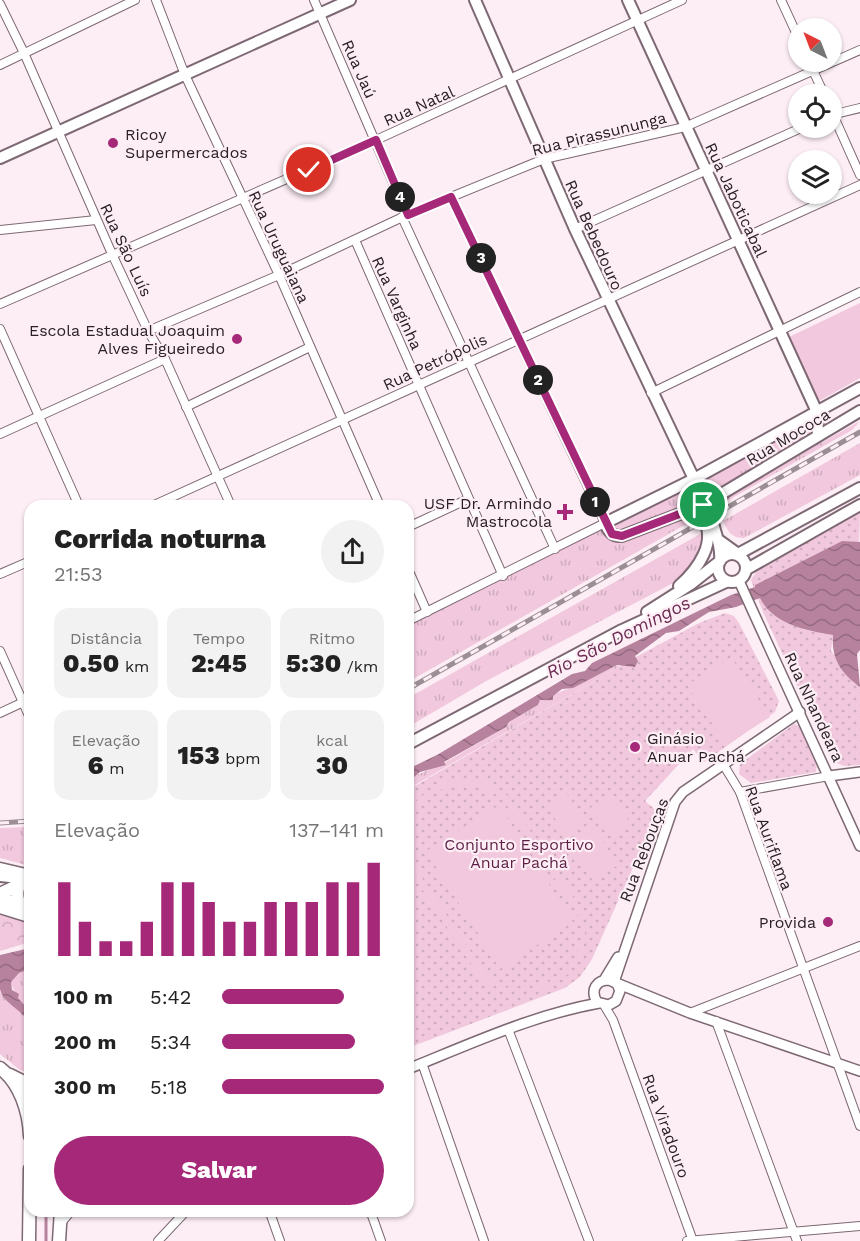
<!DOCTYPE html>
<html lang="pt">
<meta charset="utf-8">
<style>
body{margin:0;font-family:"Work Sans",sans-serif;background:#f2f2f2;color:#222;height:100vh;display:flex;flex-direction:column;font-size:22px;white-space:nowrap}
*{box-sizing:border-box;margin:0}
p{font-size:20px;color:#767676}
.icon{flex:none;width:33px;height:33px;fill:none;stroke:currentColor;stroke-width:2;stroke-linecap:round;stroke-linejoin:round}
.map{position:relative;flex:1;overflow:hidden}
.drawer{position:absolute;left:24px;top:500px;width:390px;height:717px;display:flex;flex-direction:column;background:#fff;border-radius:18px;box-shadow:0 2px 4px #0004}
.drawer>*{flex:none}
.needle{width:39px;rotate:318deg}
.tools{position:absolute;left:788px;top:18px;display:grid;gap:12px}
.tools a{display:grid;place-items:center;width:54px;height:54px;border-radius:50%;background:#fff;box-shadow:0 2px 4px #0004;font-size:30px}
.pin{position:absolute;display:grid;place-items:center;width:51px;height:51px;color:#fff;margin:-26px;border:3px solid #fff;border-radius:50%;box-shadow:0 2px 6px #0007}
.km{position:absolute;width:30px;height:30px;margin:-15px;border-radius:50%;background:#222;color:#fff;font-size:16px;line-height:30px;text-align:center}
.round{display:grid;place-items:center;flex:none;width:63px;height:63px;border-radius:32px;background:#f2f2f2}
.summary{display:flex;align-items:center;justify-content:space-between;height:102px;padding:0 30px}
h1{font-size:27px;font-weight:800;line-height:45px}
.figures{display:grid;grid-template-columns:repeat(3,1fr);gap:9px;height:102px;padding:6px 30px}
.figures div{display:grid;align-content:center;border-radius:15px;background:#f2f2f2;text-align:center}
.figures b{font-size:26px;font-weight:800}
.figures small{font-size:16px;font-weight:400}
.figures p{font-size:16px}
.chart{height:168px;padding:12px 30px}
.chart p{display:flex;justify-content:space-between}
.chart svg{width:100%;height:108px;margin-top:6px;stroke:#a62878;stroke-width:6}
.primary-button{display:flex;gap:12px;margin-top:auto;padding:12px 30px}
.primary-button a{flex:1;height:69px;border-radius:36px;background:#a62878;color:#fff;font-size:24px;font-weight:800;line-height:69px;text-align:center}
ul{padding:0 30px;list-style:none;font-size:20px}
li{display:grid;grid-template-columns:96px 72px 1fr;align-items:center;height:45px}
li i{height:15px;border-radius:8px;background:#a62878}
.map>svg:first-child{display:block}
</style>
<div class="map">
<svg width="860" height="1241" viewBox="0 0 860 1241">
<defs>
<pattern id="grass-tufts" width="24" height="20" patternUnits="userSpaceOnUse" patternTransform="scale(1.5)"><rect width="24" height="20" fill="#f1c8dd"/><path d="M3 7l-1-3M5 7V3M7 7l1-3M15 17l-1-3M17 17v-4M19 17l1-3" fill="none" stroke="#cfacbe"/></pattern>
<pattern id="forest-crowns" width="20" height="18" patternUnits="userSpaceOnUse" patternTransform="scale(1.5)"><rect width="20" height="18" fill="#f1c8dd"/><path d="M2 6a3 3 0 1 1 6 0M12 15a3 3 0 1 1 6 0" fill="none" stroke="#cfacbe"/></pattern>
<pattern id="park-dots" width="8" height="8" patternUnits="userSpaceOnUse" patternTransform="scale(1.5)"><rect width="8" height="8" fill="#f1c8dd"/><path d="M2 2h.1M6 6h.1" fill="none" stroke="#cfacbe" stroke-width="1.8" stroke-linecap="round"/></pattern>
<pattern id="water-waves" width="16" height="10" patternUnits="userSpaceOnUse" patternTransform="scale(1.5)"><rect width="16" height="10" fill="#b7829e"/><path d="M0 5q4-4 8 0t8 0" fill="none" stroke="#956a81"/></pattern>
</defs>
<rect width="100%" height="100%" fill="#fdeef5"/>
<g fill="url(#grass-tufts)">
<path d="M860,421L852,430L408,682V626L809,425L821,443Z"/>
<path d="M860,443V475L744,538C732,538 728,532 723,521Z"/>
<path d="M702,533L704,541L693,562L677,581L488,680L408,727V698Z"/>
<path d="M617,665L619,667L408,789L412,777L444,763L506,727L509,722L538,705L540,700C566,690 591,679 617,665Z"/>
<path d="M30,827V866L0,858V828Z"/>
<path d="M30,969V1011L18,998L10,982L19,973Z"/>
<path d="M0,992C8,1001 20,1009 27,1019C35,1032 30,1059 30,1073L20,1070L0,1054Z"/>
</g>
<path fill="url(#forest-crowns)" d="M0,913L14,914L30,922V942L0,951Z"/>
<g fill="url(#park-dots)">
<path d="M860,511L859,544L842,541L755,585C770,622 796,629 833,635L831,651L860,687V765L844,766L832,761L763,612L751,580L757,570Z"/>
<path d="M725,613L734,616L739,623L779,701L775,712L704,762L693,749L645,801L658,812L592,959L580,977L565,988L408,1048V790L636,657L699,623Z"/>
<path d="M794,724L799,726L817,764L816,772L751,783L739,774L740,764Z"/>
</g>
<g fill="#f1c8dd">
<path d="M860,303V378L821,400L816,398L789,337Z"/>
<path d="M731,657L770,717L726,745L687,685Z"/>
<path d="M466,778L483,781L507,795L579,906L585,933L584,947L574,965L567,975L540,990L512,991L489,984L481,979L408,868V857L489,979C521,1003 568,982 580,946C584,936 581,924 578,914L502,798C466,774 424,784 408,827V811C424,791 440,780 466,778Z"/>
<path d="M566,792L586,823L566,836L546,805Z"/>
<path d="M611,794L630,823L609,836L590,808Z"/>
<path d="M499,805L573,922L500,969L426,851Z"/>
<path d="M594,827L618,865L593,881L569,843Z"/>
</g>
<g fill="url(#water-waves)">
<path d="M842,541L860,542V650L857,654L860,687C841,673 831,659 833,635C806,631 773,624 760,598L736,607L709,612L679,631L666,633L635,656L638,661L635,667L617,665L573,688L562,689L553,696V700H540L538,705L509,722L506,727L444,762L446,765L420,772L408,782V769L437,755L572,674L585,671L592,663L731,595L755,587V585Z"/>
<path d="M30,948V969L19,973L11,982L12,990L19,994L18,998L30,1011V1025C24,1010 3,1004 0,989C0,979 0,966 0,955Z"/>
</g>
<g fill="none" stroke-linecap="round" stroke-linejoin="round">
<path stroke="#b7829e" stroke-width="3" d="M46,1241V1210"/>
<g stroke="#7d6873" stroke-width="10">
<g id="minor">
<path d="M156,0L185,75L279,275L380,506"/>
<path d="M314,0L407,215"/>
<path d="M781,0L798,37"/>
<path d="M0,4L24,53L112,254L148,331L165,359L231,506"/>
<path d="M809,62L824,94"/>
<path d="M0,65L135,0"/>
<path d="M831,110L860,175"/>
<path d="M831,115L860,108"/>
<path d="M402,217L555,549"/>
<path d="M575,229L801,128"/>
<path d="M0,230L96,220"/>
<path d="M355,240L503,576"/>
<path d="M0,304L376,140L682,0"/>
<path d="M0,329L79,506"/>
<path d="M148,331L279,275L407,215L544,159L685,127L860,50"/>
<path d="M651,393L860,292"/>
<path d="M186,407L310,347"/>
<path d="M0,434L165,359"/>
<path d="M152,506L860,185"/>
<path d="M408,527L468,499"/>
<path d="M408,569L427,612"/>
<path d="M0,574L30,561"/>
<path d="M408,621L605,523L451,197"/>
<path d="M0,651L30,718"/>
<path d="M0,713L30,699"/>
<path d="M723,764L740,792L860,1126"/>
<path d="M740,792L829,776"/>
<path d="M604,1005L613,1020L693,1241"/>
<path d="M690,1013L860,946"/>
<path d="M716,1021L797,1241"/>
<path d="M508,1029L589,1241"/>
<path d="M422,1063L484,1241"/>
<path d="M269,1210L280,1241"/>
<path d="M370,1210L381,1241"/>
<path d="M61,1223L72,1210"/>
<path d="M158,1241L187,1210"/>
<path d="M687,1241L860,1226"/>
</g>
</g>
<g stroke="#7d6873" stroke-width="12">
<g id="tertiary">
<path d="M739,581L860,846"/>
<path d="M829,776L860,772"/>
<path d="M604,980L618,957"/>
<path d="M614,982L675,802L683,792L800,712"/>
<path d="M617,984L620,991L616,1001L609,1005L597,1002C590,990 596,980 609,980L690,1013L860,1071"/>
<path d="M408,1069C470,1044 533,1015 599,1003"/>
</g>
</g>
<g stroke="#7d6873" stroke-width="14">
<g id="secondary">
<path d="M475,0L575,229L694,479"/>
<path d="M628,0L817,412L818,435"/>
<path d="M0,158L350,0"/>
<path d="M860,388L694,479L605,523C608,531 612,537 622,536L703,505L860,411"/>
<path d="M720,541L738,554L860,488"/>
<circle cx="732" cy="568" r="14"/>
<path d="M747,569L860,505"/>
<path d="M679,586C697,570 719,541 702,517"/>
<path d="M647,612L691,584L720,561C723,533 700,519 722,496"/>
<path d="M408,744L622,630L726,582"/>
<path d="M0,876L19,878"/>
<path d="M0,897L20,905"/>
</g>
</g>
<g stroke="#7d6873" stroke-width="15">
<g id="primary">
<path d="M0,869L30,876"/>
<path d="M30,877L18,887C16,899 18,906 30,911"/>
<path d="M0,894L21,884"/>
<path d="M0,907L26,915"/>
<path d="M0,1068C20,1083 29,1111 30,1136"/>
<path d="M10,1075L30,1085"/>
<path d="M29,1241L30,1169"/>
<path d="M59,1241L61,1210"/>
</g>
</g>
<use href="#minor" stroke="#fff" stroke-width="8"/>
<use href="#tertiary" stroke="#fff" stroke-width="9"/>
<use href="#secondary" stroke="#fff" stroke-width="10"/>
<use href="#primary" stroke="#fff" stroke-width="12"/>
<g stroke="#9b8f95" stroke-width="5">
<g id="rail">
<path d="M408,689L860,432"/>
<path d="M0,823L30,821"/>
</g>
</g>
<use href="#rail" stroke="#fdeef5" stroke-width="3" stroke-dasharray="9" stroke-linecap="butt"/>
</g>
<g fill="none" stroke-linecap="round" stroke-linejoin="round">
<g stroke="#fff" stroke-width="12">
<path id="route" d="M309,170L376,140L408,215L451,197L612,534L622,536L703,505"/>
</g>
<use href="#route" stroke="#a62878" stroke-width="8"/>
</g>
<g fill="#a62878" stroke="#fdeef5" stroke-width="2">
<circle cx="113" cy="143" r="6"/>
<circle cx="237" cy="339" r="6"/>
<path d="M562 503h6v6h6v6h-6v6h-6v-6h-6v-6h6z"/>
<circle cx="635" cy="747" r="6"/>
<circle cx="828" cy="922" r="6"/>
</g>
<g text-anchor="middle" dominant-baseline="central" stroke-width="4.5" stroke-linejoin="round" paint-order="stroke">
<g font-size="16" fill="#2a2126" stroke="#fdeef5">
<text transform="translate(359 69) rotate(66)">Rua Jaú</text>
<text transform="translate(419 106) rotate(-24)">Rua Natal</text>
<text transform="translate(599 134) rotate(-14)">Rua Pirassununga</text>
<text transform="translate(736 200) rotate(65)">Rua Jaboticabal</text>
<text transform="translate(594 235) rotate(66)">Rua Bebedouro</text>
<text transform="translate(279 247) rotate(65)">Rua Uruguaiana</text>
<text transform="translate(126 250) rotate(65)">Rua São Luís</text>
<text transform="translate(397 303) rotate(66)">Rua Varginha</text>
<text transform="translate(435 362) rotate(-25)">Rua Petrópolis</text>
<text transform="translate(788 437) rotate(-31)">Rua Mococa</text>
<text transform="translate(814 707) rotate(65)">Rua Nhandeara</text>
<text transform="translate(769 838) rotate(70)">Rua Auriflama</text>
<text transform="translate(644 850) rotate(-69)">Rua Rebouças</text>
<text transform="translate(666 1126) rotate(70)">Rua Viradouro</text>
</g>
<g font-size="16" fill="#2a2126" stroke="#fdeef5" text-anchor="end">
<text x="125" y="134" text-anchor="start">Ricoy<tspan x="125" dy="18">Supermercados</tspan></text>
<text x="225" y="330">Escola Estadual Joaquim<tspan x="225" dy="18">Alves Figueiredo</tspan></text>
<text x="552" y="503">USF Dr. Armindo<tspan x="552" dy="18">Mastrocola</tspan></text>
<text x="647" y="738" text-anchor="start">Ginásio<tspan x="647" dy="18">Anuar Pachá</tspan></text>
<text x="816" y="922">Provida</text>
</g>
<g font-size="16" fill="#5e1e45" stroke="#fdeef5">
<text x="519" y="844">Conjunto Esportivo<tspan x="519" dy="18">Anuar Pachá</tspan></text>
</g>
<g font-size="18" font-style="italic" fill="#6b2a51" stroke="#fdeef5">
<text transform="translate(618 637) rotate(-27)">Rio São Domingos</text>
</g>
</g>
</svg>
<div class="tools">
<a><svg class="needle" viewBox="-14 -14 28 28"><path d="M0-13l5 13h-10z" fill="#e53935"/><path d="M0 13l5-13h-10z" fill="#767676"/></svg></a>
<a><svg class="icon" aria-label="locate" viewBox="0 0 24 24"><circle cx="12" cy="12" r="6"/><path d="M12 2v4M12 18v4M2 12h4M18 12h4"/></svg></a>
<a><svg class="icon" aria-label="layers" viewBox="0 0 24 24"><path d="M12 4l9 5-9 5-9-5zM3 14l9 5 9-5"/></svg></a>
</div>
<div class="pin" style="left:703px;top:505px;background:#1e9e55"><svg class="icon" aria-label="arrive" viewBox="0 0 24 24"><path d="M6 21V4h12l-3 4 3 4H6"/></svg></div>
<div class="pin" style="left:309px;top:170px;background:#d93025"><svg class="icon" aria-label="check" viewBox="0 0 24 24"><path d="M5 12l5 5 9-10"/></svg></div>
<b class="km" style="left:595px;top:502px">1</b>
<b class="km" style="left:538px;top:380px">2</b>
<b class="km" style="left:481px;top:258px">3</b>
<b class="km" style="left:400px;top:197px">4</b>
<section class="drawer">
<div class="summary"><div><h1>Corrida noturna</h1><p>21:53</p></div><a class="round"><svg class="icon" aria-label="share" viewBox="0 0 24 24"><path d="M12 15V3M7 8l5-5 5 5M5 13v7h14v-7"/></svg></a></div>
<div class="figures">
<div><p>Distância</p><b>0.50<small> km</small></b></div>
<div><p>Tempo</p><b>2:45</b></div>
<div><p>Ritmo</p><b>5:30<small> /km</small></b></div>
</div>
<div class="figures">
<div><p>Elevação</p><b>6<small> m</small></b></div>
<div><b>153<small> bpm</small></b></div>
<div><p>kcal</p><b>30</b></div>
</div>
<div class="chart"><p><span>Elevação</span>137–141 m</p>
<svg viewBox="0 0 160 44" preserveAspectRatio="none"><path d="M5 44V14M15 44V30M25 44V38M35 44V38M45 44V30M55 44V14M65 44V14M75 44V22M85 44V30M95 44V30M105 44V22M115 44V22M125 44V22M135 44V14M145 44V14M155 44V6"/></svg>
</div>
<ul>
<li><b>100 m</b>5:42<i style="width:75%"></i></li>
<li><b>200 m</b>5:34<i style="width:82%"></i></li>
<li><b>300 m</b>5:18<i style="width:100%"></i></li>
</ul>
<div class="primary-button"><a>Salvar</a></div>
</section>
</div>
